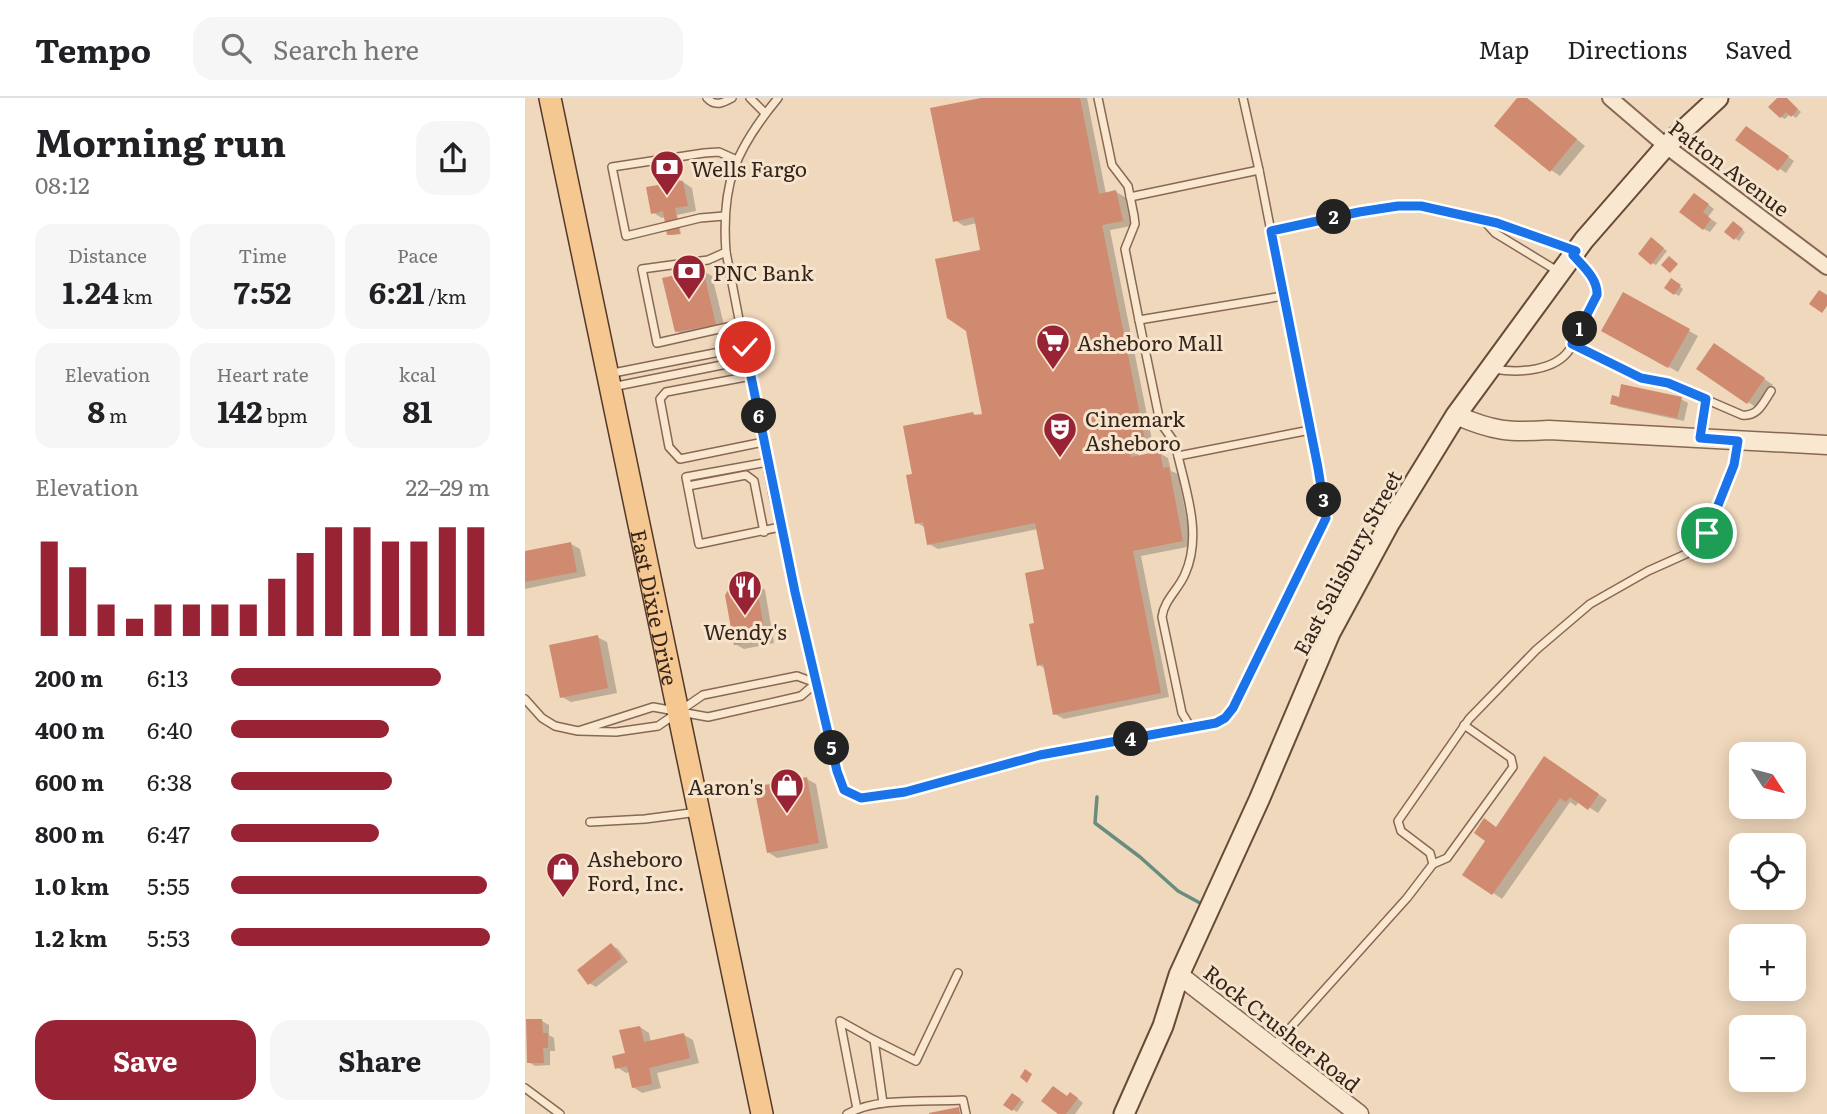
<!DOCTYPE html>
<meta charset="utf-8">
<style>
body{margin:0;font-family:Literata,serif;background:#f6f6f6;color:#202124;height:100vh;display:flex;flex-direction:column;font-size:26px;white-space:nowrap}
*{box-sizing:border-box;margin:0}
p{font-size:23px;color:#757577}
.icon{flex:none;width:38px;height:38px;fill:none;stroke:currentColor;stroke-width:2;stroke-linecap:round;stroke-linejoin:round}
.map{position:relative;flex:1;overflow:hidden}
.side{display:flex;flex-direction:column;background:#fff;width:525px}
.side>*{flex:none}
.needle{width:46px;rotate:126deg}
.tools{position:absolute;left:1204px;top:644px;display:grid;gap:14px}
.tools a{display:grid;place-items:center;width:77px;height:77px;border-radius:14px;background:#fff;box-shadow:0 4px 18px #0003;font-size:35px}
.pin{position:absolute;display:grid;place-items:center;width:60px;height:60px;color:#fff;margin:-30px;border:4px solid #fff;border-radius:50%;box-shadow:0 2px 7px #0007}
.km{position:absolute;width:35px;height:35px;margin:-18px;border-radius:50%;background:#222;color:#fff;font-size:19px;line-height:35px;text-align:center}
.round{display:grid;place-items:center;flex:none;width:74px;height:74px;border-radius:21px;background:#f6f6f6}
.summary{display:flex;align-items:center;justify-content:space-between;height:119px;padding:0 35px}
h1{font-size:38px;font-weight:700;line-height:52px}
.stats{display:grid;grid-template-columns:repeat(3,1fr);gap:10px;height:119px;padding:7px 35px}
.stats div{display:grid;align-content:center;border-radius:18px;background:#f6f6f6;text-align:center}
.stats b{font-size:30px;font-weight:700}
.stats small{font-size:19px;font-weight:400}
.stats p{font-size:19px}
.chart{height:196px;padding:14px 35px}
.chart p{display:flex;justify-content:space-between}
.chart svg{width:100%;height:126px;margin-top:7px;stroke:#982335;stroke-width:6}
.primary-button{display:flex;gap:14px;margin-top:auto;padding:14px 35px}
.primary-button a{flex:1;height:80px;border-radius:21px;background:#982335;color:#fff;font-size:28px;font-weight:700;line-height:80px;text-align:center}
.primary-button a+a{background:#f6f6f6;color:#202124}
ul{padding:0 35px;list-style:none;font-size:23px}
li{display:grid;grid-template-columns:112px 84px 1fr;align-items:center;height:52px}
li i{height:18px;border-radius:9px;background:#982335}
header{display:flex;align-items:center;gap:42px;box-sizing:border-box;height:98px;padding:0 35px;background:#fff;border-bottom:2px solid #e0e0e0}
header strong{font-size:33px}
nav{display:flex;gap:38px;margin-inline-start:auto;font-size:24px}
.search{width:490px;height:63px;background:#f6f6f6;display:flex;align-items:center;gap:18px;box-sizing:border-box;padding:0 24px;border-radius:21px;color:#757577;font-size:26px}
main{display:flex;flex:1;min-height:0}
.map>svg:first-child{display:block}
</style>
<header>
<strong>Tempo</strong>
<div class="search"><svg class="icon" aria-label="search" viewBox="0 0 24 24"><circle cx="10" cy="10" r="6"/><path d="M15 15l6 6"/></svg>Search here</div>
<nav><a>Map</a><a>Directions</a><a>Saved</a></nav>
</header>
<main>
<section class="side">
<div class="summary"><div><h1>Morning run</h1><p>08:12</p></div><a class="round"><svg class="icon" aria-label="share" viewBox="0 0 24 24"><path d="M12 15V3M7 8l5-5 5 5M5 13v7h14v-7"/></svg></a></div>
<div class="stats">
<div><p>Distance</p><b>1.24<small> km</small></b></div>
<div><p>Time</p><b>7:52</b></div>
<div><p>Pace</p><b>6:21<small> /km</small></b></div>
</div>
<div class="stats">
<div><p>Elevation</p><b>8<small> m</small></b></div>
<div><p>Heart rate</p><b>142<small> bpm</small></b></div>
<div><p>kcal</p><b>81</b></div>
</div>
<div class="chart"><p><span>Elevation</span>22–29 m</p>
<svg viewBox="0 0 160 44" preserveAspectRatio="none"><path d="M5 44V11M15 44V20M25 44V33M35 44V38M45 44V33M55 44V33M65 44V33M75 44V33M85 44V24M95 44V15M105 44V6M115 44V6M125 44V11M135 44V11M145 44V6M155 44V6"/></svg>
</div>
<ul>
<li><b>200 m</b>6:13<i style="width:81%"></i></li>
<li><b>400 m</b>6:40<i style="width:61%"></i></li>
<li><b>600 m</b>6:38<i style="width:62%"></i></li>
<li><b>800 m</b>6:47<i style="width:57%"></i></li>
<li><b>1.0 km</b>5:55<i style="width:99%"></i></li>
<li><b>1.2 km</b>5:53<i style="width:100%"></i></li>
</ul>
<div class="primary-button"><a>Save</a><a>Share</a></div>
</section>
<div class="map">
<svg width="1302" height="1016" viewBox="0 0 1302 1016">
<rect width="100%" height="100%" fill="#efd8bc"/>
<g fill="#0003">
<path d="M464,0H562L581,96L591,94L600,99L606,128L585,132L629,352L613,355L614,359L634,355L643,360L646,373L653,376L667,448L616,458L644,599L539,621L530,616L521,571L514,567L511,527L521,472L513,431L413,451L404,446L401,430L392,425L389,377L448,316L453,318L459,317L457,153L452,125L439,128L430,122Z"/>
<path d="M994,0L1006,3L1060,48L1035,78L1026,72Z"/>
<path d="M1254,0H1261L1276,14L1271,20L1265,16L1260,21L1256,19L1246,9Z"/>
<path d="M1228,34L1269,63L1261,75L1213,42Z"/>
<path d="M146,76L167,90L171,113L152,117L156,136L145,137L140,119L137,120L127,114L135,89Z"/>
<path d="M1176,101L1189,111L1183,119L1192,125L1185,134L1179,131Z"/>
<path d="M1212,128L1220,134L1214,143L1210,140Z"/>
<path d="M1130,144L1142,153L1131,167L1127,165Z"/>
<path d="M178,173L187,178L200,231L161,238L151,233Z"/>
<path d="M1146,182L1158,191L1154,198L1141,190Z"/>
<path d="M1098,196L1173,238L1153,274L1078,232Z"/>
<path d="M1199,253L1248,287L1232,310L1174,271Z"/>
<path d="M1156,301L1163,305L1159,323L1094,309L1087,305Z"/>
<path d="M46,446L55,451L61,478L0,491V455Z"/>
<path d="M230,486L240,492L249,545L219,551L210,546Z"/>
<path d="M72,539L82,544L92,595L46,604L37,599Z"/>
<path d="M1029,666L1082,702L1073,715L1054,703L1051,708L1045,704L977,801L940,776L972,730Z"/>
<path d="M282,681L291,686L303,750L252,760L243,754Z"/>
<path d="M86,847L93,851L103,864L71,889L64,885Z"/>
<path d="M17,923L24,927V937L29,940L30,953H25V967L10,968L4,964Z"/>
<path d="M115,929L124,935L126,945L159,937L168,942L174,965L132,975L136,990L117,995L108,989L105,974L101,975L92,969L102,956Z"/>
<path d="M488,997L499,1004L492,1014L481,1007Z"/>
<path d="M543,1000H552L558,1005L550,1016H536Z"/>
</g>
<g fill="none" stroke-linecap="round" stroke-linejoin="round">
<path stroke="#688d7e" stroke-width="3.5" d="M572,699L570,725L615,759L653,793L675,805"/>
</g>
<g fill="#cf8a70">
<path d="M456,0H555L574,96L591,92L598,123L577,127L621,347L605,350L606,359L635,353L638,370L644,369L658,443L608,453L636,595L528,617L518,566L512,568L504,526L509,525L500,475L519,471L510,425L402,447L398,424L390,426L381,377L387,376L378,328L448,314L449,317L457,316L441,233L422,220L410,161L455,152L449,119L428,124L405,10Z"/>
<path d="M992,0H1002L1052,41L1025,74L969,28Z"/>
<path d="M1252,0H1262L1273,11L1266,19L1261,14L1255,20L1243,9Z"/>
<path d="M1221,28L1264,58L1253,73L1210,42Z"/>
<path d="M147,74L149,84L158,83L163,108L150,110L155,136L142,137L138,113L126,116L121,89L133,87L131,77Z"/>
<path d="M1169,95L1184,106L1178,114L1186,121L1178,132L1154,114Z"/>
<path d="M1208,123L1218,131L1209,142L1199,134Z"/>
<path d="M1126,139L1139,150L1126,167L1113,156Z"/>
<path d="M1144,158L1153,166L1145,175L1136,167Z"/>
<path d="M178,171L191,227L150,234L137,180Z"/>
<path d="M1146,180L1156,187L1149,197L1139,190Z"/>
<path d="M1294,192L1302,197V208L1297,215L1284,206Z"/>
<path d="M1098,194L1165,231L1143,270L1076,233Z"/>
<path d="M1189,245L1240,280L1222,306L1171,271Z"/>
<path d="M1096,286L1157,299L1152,320L1085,306L1087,297L1094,299Z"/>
<path d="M46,444L52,474L0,484V453Z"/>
<path d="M221,480L231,485L241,541L209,547L200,497L211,481Z"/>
<path d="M73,537L83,590L35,600L24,547Z"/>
<path d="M1019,658L1074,696L1063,712L1045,699L1041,704L1035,700L967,797L937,777L960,743L949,735L959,720L971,729Z"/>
<path d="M282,679L294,745L242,755L229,689Z"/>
<path d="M86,845L97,860L63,887L52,872Z"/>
<path d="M1,921H17L18,935H23V950H18L19,965H2Z"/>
<path d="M115,928L119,944L159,935L165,960L124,970L127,986L107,990L102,968L90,971L87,958L100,955L94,932Z"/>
<path d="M500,971L507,976L502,985L495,979Z"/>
<path d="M528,988L542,998L545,994L553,1000L541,1016H533L516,1003Z"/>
<path d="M487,995L496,1001L487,1013L478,1007Z"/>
<path d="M434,1009L435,1016H404V1015Z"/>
</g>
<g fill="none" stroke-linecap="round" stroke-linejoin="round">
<g stroke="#876855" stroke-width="10">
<g id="service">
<path d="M182,0C190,9 198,5 207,0"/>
<path d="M225,0L240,15"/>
<path d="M253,0C210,52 196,86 201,154L248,397L312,673L319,692L336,700L380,693L515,657L691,625L700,620L708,610L799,425L801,416L734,72L718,0"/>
<path d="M573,0L587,67L603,88L609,118L610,126L600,151L614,222L758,198"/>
<path d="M605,99L734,72"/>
<path d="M199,118L175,120L101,138L87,69L179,55L194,54L212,62"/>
<path d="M960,124L970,135L1034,174"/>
<path d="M745,133L833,114L873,109H896L973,125L1050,153"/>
<path d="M201,154L183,162L117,171L132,245L216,226"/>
<path d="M614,222L635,324L650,345L653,358"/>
<path d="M1047,246L1116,280L1143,285L1217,317C1233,319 1238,305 1246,293"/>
<path d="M969,271C992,275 1030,274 1045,251C1056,235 1063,215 1072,197C1073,181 1059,168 1049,157"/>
<path d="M83,276L220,249"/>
<path d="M226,278L141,294L135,301L144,349L155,361L239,344"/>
<path d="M87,289L222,262"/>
<path d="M1175,338L1181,301"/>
<path d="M243,364L161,379L174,446L255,429"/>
<path d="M163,388L221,377L229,383L239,434"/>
<path d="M0,601L17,620L30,628L53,633L91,634L133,628L178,597L272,578L291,585L276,598L183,619L128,609L53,633"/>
<path d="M665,628L657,615L637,519C639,502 654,491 660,476C677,438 662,396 653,358L785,332"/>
<path d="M65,724L120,721L173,714"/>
<path d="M908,766L922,760L988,669L986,660L939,627"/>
<path d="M349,942L391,963L433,875"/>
<path d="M748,949L882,800L908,766L905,755L876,733L873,723L944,621L1011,552L1065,506L1123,473L1161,456L1182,435L1209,367L1213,343"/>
<path d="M0,990L35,1016"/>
<path d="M332,1011L315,923L349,942L358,1005"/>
<path d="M322,1016C352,999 404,1004 438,1002L441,1016"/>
</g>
</g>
<g stroke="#876855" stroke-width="18">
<path id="minor" d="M1085,0L1141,48L1302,169"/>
</g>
<g stroke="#876855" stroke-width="21">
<g id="tertiary">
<path d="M931,317C967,333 985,335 1024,332L1302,347"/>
<path d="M654,877L834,1016"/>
</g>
</g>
<g stroke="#684a39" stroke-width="23">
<path id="secondary" d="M599,1016L638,928L654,877L734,702L805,535L864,426L931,317L1059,142L1141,48L1193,0"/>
</g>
<g stroke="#54382a" stroke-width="24">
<g id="primary">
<path id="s1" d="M25,0L237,1016"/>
</g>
</g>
<use href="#service" stroke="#fae7cf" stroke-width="7"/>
<use href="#minor" stroke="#fae7cf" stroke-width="14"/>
<use href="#tertiary" stroke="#fae7cf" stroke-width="18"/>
<use href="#secondary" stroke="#fae7cf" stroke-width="19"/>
<use href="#primary" stroke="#f5c791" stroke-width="21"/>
</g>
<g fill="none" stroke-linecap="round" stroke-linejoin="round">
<g stroke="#fff" stroke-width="14">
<path id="route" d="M220,249L270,494L312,673L319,692L336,700L380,694L515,657L691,625L700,620L708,610L801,420L793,370L746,133L834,114L873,108H896L972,125L1051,153L1048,157C1058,168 1073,181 1072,197L1047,246L1116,280L1143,285L1181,301L1175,340L1213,343L1209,367L1182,435"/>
</g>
<use href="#route" stroke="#1a73e8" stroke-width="9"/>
</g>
<defs>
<g id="bank-pin" transform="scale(1.75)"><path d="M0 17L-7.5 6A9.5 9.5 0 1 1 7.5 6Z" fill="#982335" stroke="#f6e4cc"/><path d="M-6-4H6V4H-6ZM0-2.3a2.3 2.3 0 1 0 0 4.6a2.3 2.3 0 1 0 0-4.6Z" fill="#fff"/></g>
<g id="supermarket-pin" transform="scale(1.75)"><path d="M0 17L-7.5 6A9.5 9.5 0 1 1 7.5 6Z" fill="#982335" stroke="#f6e4cc"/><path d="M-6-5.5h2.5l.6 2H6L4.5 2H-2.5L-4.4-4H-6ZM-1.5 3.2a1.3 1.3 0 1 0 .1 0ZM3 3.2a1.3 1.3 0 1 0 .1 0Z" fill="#fff"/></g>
<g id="theatre-pin" transform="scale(1.75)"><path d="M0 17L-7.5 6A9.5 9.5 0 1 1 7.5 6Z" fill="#982335" stroke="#f6e4cc"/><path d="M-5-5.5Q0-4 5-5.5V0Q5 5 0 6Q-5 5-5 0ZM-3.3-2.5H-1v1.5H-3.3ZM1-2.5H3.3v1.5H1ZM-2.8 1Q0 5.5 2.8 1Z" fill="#fff"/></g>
<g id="restaurant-pin" transform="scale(1.75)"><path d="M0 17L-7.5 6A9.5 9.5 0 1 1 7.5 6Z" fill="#982335" stroke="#f6e4cc"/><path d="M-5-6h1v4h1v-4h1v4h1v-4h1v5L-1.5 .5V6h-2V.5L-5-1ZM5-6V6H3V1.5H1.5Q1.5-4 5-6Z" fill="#fff"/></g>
<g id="shop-pin" transform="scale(1.75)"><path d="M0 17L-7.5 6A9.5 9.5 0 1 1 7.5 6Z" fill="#982335" stroke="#f6e4cc"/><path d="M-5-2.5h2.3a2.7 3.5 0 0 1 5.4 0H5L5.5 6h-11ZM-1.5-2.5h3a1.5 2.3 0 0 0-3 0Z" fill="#fff"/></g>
</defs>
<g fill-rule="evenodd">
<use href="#bank-pin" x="142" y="69"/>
<use href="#bank-pin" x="164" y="173"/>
<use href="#supermarket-pin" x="528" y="243"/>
<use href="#theatre-pin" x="535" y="331"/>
<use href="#restaurant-pin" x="220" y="489"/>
<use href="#shop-pin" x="262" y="687"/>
<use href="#shop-pin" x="38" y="771"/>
</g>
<g text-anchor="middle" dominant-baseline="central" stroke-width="6" stroke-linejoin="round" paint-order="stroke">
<g font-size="21" fill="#35241b" stroke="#f6e4cc" text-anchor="start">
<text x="166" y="69">Wells Fargo</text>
<text x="188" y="173">PNC Bank</text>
<text x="552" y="243">Asheboro Mall</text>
<text x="560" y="319">Cinemark<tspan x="560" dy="24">Asheboro</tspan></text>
<text x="220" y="532" text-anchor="middle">Wendy's</text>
<text x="238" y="687" text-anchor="end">Aaron's</text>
<text x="62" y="759">Asheboro<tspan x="62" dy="24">Ford, Inc.</tspan></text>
</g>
<g font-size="21" fill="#35241b" stroke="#f6e4cc">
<text transform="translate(1205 69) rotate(37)">Patton Avenue</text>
<text transform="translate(821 464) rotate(-62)">East Salisbury Street</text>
<text stroke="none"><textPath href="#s1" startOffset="520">East Dixie Drive</textPath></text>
<text transform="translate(758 929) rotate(38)">Rock Crusher Road</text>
</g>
</g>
</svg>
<div class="tools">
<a><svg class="needle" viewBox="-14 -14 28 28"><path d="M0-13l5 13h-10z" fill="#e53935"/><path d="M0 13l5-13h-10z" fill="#757577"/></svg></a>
<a><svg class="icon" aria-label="locate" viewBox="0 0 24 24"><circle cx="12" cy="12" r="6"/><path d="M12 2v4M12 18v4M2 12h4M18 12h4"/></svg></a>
<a>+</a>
<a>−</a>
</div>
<div class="pin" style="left:1182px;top:435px;background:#1e9e55"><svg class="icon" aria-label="arrive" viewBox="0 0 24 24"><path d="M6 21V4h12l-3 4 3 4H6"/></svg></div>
<div class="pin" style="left:220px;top:249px;background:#d93025"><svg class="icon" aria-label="check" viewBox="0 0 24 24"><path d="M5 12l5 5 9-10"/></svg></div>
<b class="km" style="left:1055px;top:231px">1</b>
<b class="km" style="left:809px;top:119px">2</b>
<b class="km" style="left:799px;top:402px">3</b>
<b class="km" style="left:606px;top:641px">4</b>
<b class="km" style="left:307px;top:650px">5</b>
<b class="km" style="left:234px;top:318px">6</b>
</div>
</main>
